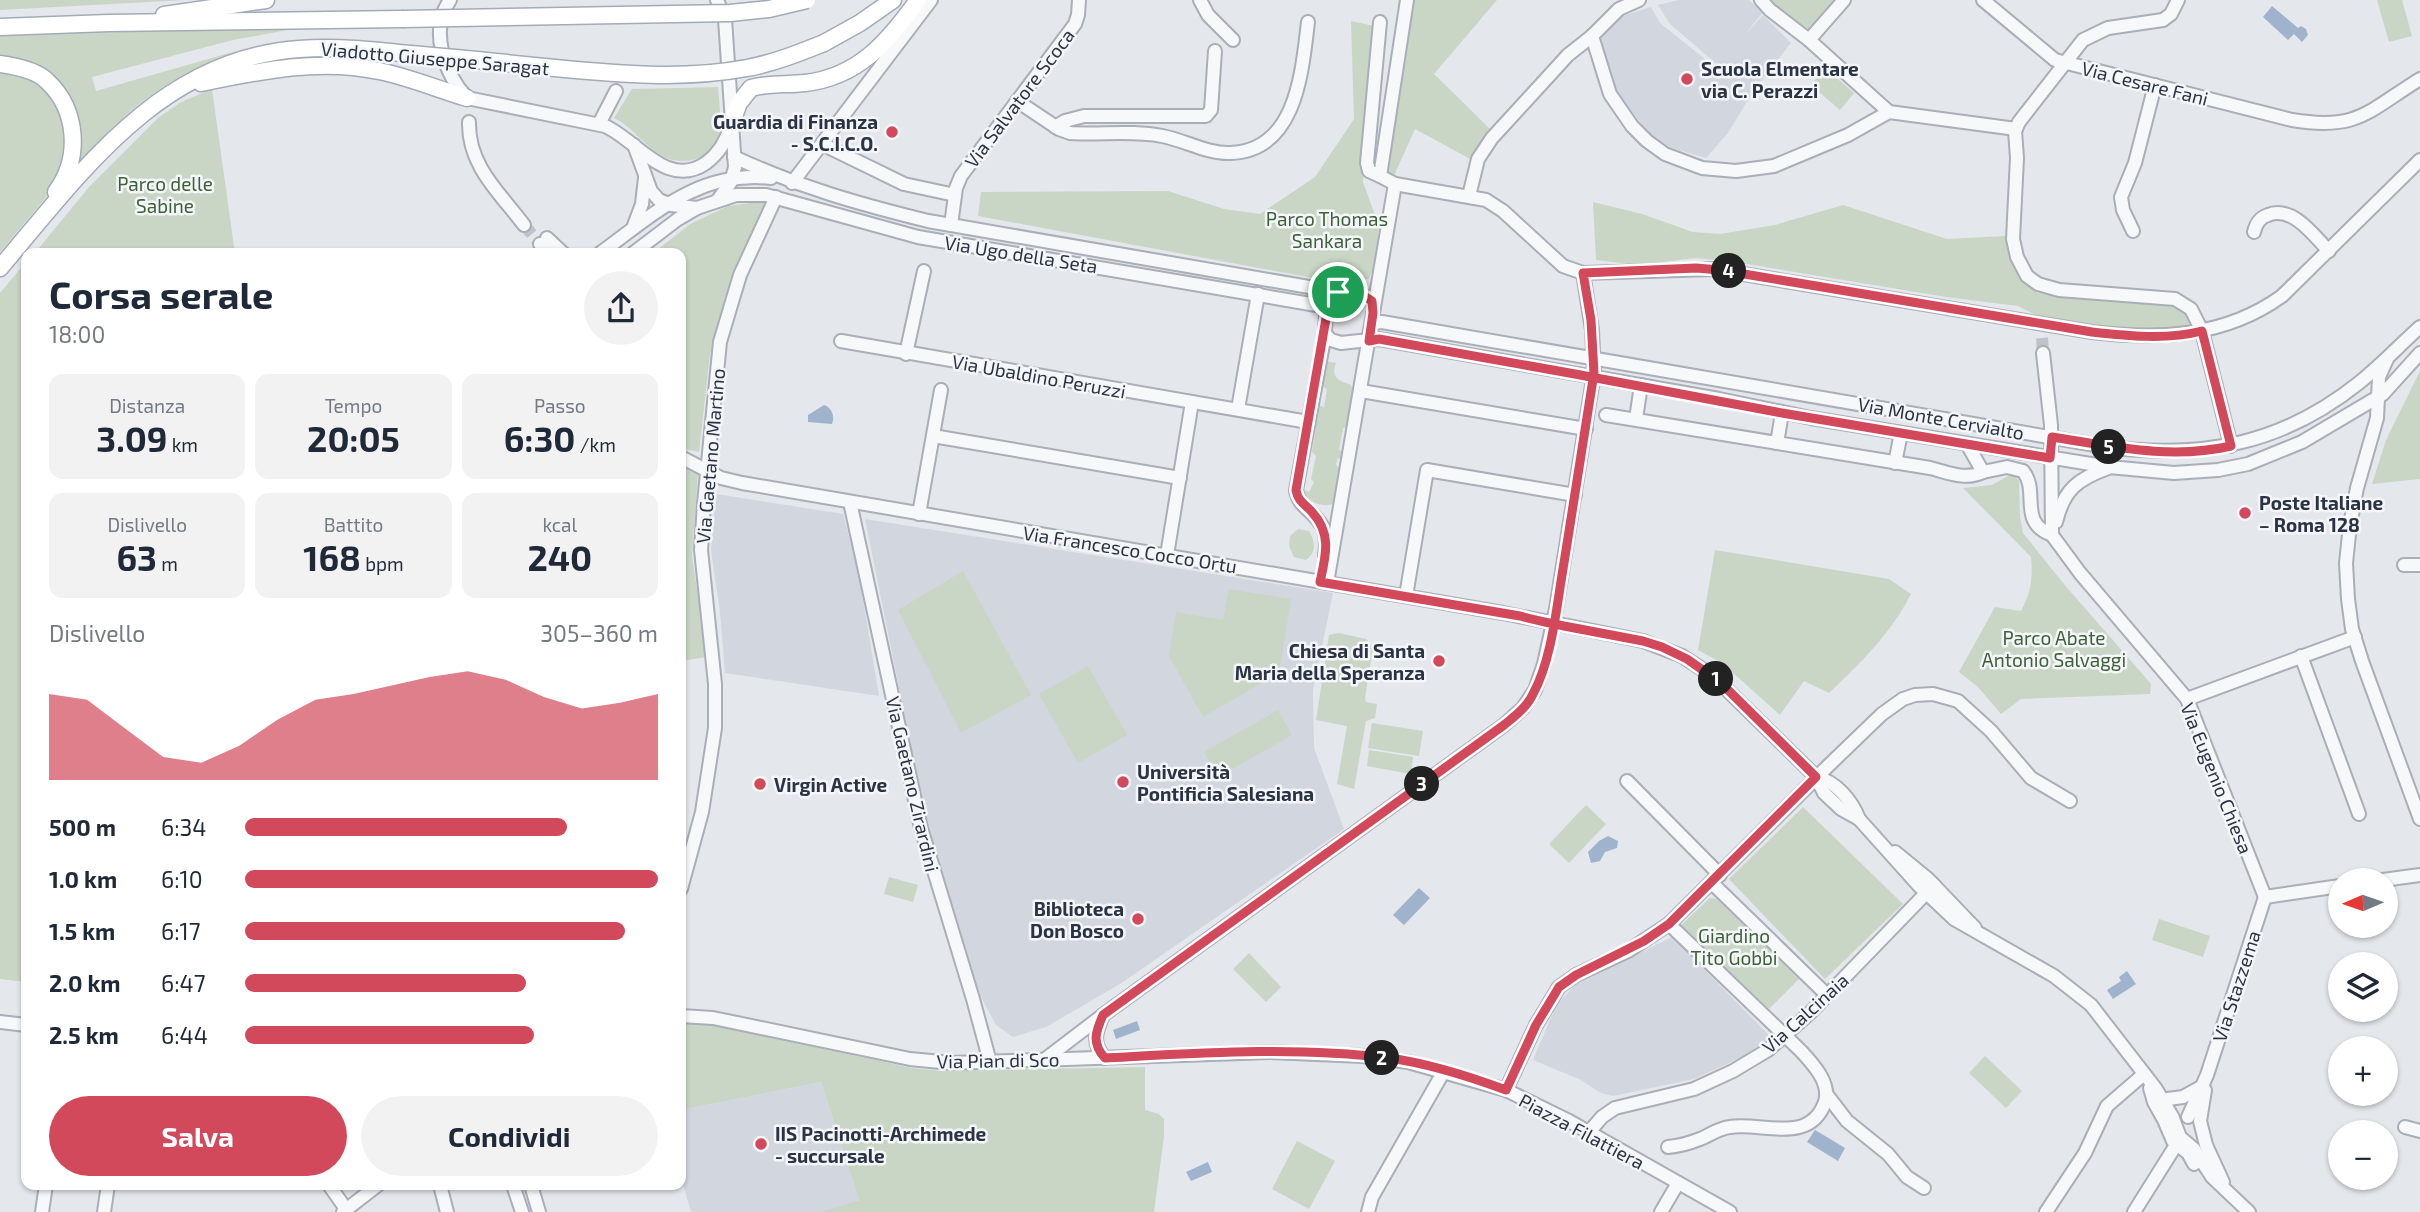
<!DOCTYPE html>
<html lang="it">
<meta charset="utf-8">
<style>
body{margin:0;font-family:"Exo 2",sans-serif;background:#f2f2f3;color:#1f2937;height:100vh;display:flex;flex-direction:column;font-size:26px;white-space:nowrap}
*{box-sizing:border-box;margin:0}
p{font-size:23px;color:#747a83}
.icon{flex:none;width:38px;height:38px;fill:none;stroke:currentColor;stroke-width:2;stroke-linecap:round;stroke-linejoin:round}
.map{position:relative;flex:1;overflow:hidden}
.drawer{position:absolute;left:21px;top:248px;width:665px;height:942px;display:flex;flex-direction:column;background:#fff;border-radius:14px;box-shadow:0 2px 5px #0004}
.drawer>*{flex:none}
.needle{width:46px;rotate:268deg}
.buttons{position:absolute;left:2328px;top:868px;display:grid;gap:14px}
.buttons a{display:grid;place-items:center;width:70px;height:70px;border-radius:50%;background:#fff;box-shadow:0 2px 5px #0004;font-size:35px}
.pin{position:absolute;display:grid;place-items:center;width:60px;height:60px;color:#fff;margin:-30px;border:4px solid #fff;border-radius:50%;box-shadow:0 2px 7px #0007}
.km{position:absolute;width:35px;height:35px;margin:-18px;border-radius:50%;background:#222;color:#fff;font-size:19px;line-height:35px;text-align:center}
.round{display:grid;place-items:center;flex:none;width:74px;height:74px;border-radius:37px;background:#f2f2f3}
.summary{display:flex;align-items:center;justify-content:space-between;height:119px;padding:0 28px}
h1{font-size:38px;font-weight:700;line-height:52px}
.figures{display:grid;grid-template-columns:repeat(3,1fr);gap:10px;height:119px;padding:7px 28px}
.figures div{display:grid;align-content:center;border-radius:14px;background:#f2f2f3;text-align:center}
.figures b{font-size:35px;font-weight:700}
.figures small{font-size:19px;font-weight:400}
.figures p{font-size:19px}
.chart{height:196px;padding:14px 28px}
.chart p{display:flex;justify-content:space-between}
.chart svg{width:100%;height:126px;margin-top:7px;fill:#d1495b;opacity:.7}
.primary-button{display:flex;gap:14px;margin-top:auto;padding:14px 28px}
.primary-button a{flex:1;height:80px;border-radius:42px;background:#d1495b;color:#fff;font-size:28px;font-weight:700;line-height:80px;text-align:center}
.primary-button a+a{background:#f2f2f3;color:#1f2937}
ul{padding:0 28px;list-style:none;font-size:23px}
li{display:grid;grid-template-columns:112px 84px 1fr;align-items:center;height:52px}
li i{height:18px;border-radius:9px;background:#d1495b}
.map>svg:first-child{display:block}
</style>
<div class="map">
<svg width="2420" height="1212" viewBox="0 0 2420 1212">
<rect width="100%" height="100%" fill="#e4e7ec"/>
<g fill="#d2d6de">
<path d="M1679,0H1749L1763,12L1744,36L1763,15L1791,43L1754,90L1728,133L1706,158L1672,148L1650,135L1616,91L1599,40L1623,16L1651,7L1660,23L1716,68L1718,65L1670,24L1658,5Z"/>
<path d="M716,494L843,514L858,570L879,696L725,673L720,612L711,550Z"/>
<path d="M865,519L1333,593L1313,690L1314,748L1344,829L1120,984L1046,1027L1013,1037L996,1025L980,995L925,816Z"/>
<path d="M1672,937L1768,1034V1040L1748,1054L1694,1079L1613,1096L1601,1093L1581,1080L1533,1060L1556,1006L1576,984Z"/>
<path d="M821,1082L859,1200L822,1212H691L681,1177V1110Z"/>
</g>
<g fill="#c9d6c5">
<path d="M0,0H186L0,10Z"/>
<path d="M1411,0H1497L1434,74L1494,133L1474,161L1415,129L1392,180L1383,175Z"/>
<path d="M1769,0H1834L1810,30H1803L1771,4Z"/>
<path d="M2377,0H2402L2412,36L2389,42Z"/>
<path d="M1351,21L1374,26L1363,182L1379,226L1375,264L1369,279H1318L978,216L981,192L1168,191L1224,209L1260,214L1315,177L1354,119Z"/>
<path d="M293,29L233,40L92,77L96,91L254,46C172,73 134,101 77,165L72,103L0,58V34Z"/>
<path d="M0,68L39,82L58,102L70,139L53,189L0,252Z"/>
<path d="M1825,68L1854,93L1840,110L1811,85Z"/>
<path d="M718,87C720,114 728,153 692,160C682,162 669,161 661,155C643,145 633,127 614,118L632,89Z"/>
<path d="M212,89L235,254H34L89,187L159,117L181,102Z"/>
<path d="M766,201L725,299L710,354L699,452L681,448V254H652L690,224L728,206Z"/>
<path d="M1593,202L1642,214L1693,232L1720,234L1775,225L1843,205L1947,239L2005,236L2010,244L2013,266L2020,277L2038,293L2175,306L2188,312L2194,322L2184,329L2114,328L2040,317L2018,306L1946,297L1735,262L1696,258L1638,265L1596,260Z"/>
<path d="M26,262V982L0,979V293Z"/>
<path d="M1325,361L1336,363C1330,378 1340,381 1351,385L1353,391L1347,427L1343,428L1339,450L1343,452L1342,460L1338,458L1336,464L1342,473L1338,474L1333,504C1321,508 1306,501 1303,489L1309,492L1314,482L1311,479L1316,456L1312,452L1318,411L1316,410L1317,405L1324,407L1327,389L1321,386Z"/>
<path d="M2420,371V479L2372,484L2386,440Z"/>
<path d="M681,465L698,473L692,556L707,657L681,661Z"/>
<path d="M2008,476H2014L2019,480L2020,517L2023,533L2063,583L2151,684L2150,694L2021,699L2001,714L1978,687L1959,672L1995,607L2021,611C2031,593 2033,578 2031,557L1963,488L1992,485Z"/>
<path d="M1298,529L1309,531C1315,541 1317,552 1306,560L1294,557L1289,546L1290,536Z"/>
<path d="M1715,550L1889,579L1911,594C1891,633 1861,663 1829,693L1804,681L1780,715L1722,663L1698,650Z"/>
<path d="M963,571L1031,695L961,733L898,610Z"/>
<path d="M1229,589L1291,599L1279,673L1203,717L1169,656L1176,612L1223,620Z"/>
<path d="M1339,633L1366,639L1373,648L1365,698L1366,702L1377,704L1375,718L1366,721L1354,789L1337,784L1347,726L1316,720L1329,635Z"/>
<path d="M1088,666L1127,735L1078,763L1039,694Z"/>
<path d="M1278,710L1292,735L1218,777L1204,752Z"/>
<path d="M1372,723L1423,731L1419,756L1368,748Z"/>
<path d="M1369,750L1413,757L1411,774L1367,766Z"/>
<path d="M1586,805L1606,824L1569,863L1549,844Z"/>
<path d="M1803,807L1903,904L1825,979L1729,879Z"/>
<path d="M889,877L918,885L913,902L884,894Z"/>
<path d="M1710,898L1717,899L1799,979L1769,1009L1681,925Z"/>
<path d="M2159,919L2210,936L2203,957L2152,940Z"/>
<path d="M1249,953L1281,987L1266,1002L1233,969Z"/>
<path d="M689,1023L712,1025L912,1068L942,1071L1145,1067V1110L1159,1114L1164,1119V1136L1154,1212H821L859,1200L821,1082L681,1110V1024Z"/>
<path d="M1985,1056L2022,1091L2006,1108L1969,1073Z"/>
<path d="M1297,1141L1335,1161L1309,1209L1272,1189Z"/>
</g>
<g fill="#9fb4cc">
<path d="M2272,6L2298,28L2301,26L2306,29L2308,35L2302,42L2294,34L2288,40L2263,17Z"/>
<path d="M824,405C832,408 835,416 832,424L808,422V415Z"/>
<path d="M1608,836L1618,841L1617,848L1605,852L1600,861L1591,863L1588,852L1599,841Z"/>
<path d="M1419,888L1430,898L1404,925L1393,915Z"/>
<path d="M2127,971L2136,984L2113,999L2107,990L2121,981L2119,977Z"/>
<path d="M1137,1021L1140,1030L1116,1039L1113,1030Z"/>
<path d="M1815,1130L1845,1148L1838,1161L1807,1142Z"/>
<path d="M1208,1162L1212,1172L1191,1181L1186,1172Z"/>
</g>
<g fill="none" stroke-linecap="round" stroke-linejoin="round">
<g stroke="#bfc3cb" stroke-width="12" stroke-dasharray="12 6" stroke-linecap="butt">
<path d="M524,225L540,244"/>
<path d="M2042,338L2043,353"/>
</g>
<g stroke="#a9aeb7" stroke-width="16">
<g id="minor">
<path d="M450,0C429,30 444,73 467,98L605,126C637,140 667,190 706,163C718,154 726,142 730,127"/>
<path d="M717,0L725,19L735,167L731,182L717,201"/>
<path d="M1200,0L1208,15L1233,40"/>
<path d="M1407,0L1380,176L1395,184L1486,200L1503,211L1563,266L1583,273L1713,269L2092,332C2159,340 2225,337 2282,296L2420,160"/>
<path d="M1761,0L1770,10L1809,40L1889,112"/>
<path d="M1983,0L2055,60L2292,120C2358,131 2368,111 2420,79"/>
<path d="M2178,0L2171,14L2163,20L2108,28L2083,40L2019,122L2015,131L2017,158L2013,239L2017,257L2027,276L2038,284L2059,290L2175,299L2191,309L2202,331L2231,446"/>
<path d="M1380,22L1367,163L1369,171L1380,176"/>
<path d="M1592,36L1610,94L1632,126L1647,141L1665,154L1702,168L1736,171L1774,166L1848,135L1889,112L2016,129"/>
<path d="M1809,40L1844,0"/>
<path d="M1017,101L1059,129L1070,133C1100,135 1132,130 1162,136C1184,140 1208,154 1230,153C1297,151 1302,71 1308,22"/>
<path d="M469,122C468,166 500,193 524,225"/>
<path d="M599,124L616,91"/>
<path d="M1055,127L1065,121L1084,116H1206L1211,110L1215,51"/>
<path d="M822,144L904,184L955,195"/>
<path d="M634,145L651,191L659,200L671,205L697,208L736,195H766L918,237L1328,307"/>
<path d="M734,157C799,187 859,204 928,221L1338,292C1351,291 1367,292 1373,305"/>
<path d="M792,183L931,0"/>
<path d="M1469,196L1478,159L1492,138L1568,55L1592,36L1619,9L1639,0"/>
<path d="M951,225L956,188L961,176L1075,24L1078,15L1079,0"/>
<path d="M633,228L642,204L645,178"/>
<path d="M2133,231L2123,210L2121,197L2135,163L2155,85"/>
<path d="M2254,232C2256,224 2259,218 2268,215C2293,205 2314,236 2329,251"/>
<path d="M547,238L564,254"/>
<path d="M540,244L548,254"/>
<path d="M599,254C654,214 699,170 771,178"/>
<path d="M632,254L678,219L697,208"/>
<path d="M1338,292C1326,302 1325,320 1325,334L1331,340L1341,343L1379,339L1719,399L1811,418L2109,467L2174,473L2218,470L2248,464L2302,442L2383,394L2420,353"/>
<path d="M1372,323L1382,322L2107,447C2204,459 2283,444 2360,382C2381,365 2400,345 2420,327"/>
<path d="M1325,334L1296,490C1299,515 1332,512 1325,555"/>
<path d="M841,341L1308,422"/>
<path d="M2043,353L2051,425L2052,535"/>
<path d="M906,354L924,271"/>
<path d="M2387,359L2379,377L2377,418L2357,488L2350,525L2346,563L2348,599L2352,629L2362,661L2420,819"/>
<path d="M1361,391L1586,429"/>
<path d="M1238,409L1258,294"/>
<path d="M1606,415L1930,468C1947,472 1965,481 1983,472"/>
<path d="M1636,419L1641,385"/>
<path d="M933,436L1180,478"/>
<path d="M1777,443L1782,413"/>
<path d="M1967,444L1983,472L2007,467L2023,471C2040,492 2017,522 2052,535"/>
<path d="M681,457L721,478L742,483L1503,613L1643,641L1682,656L1714,677L1807,768L1816,777L1824,793L1841,809L1859,819L1920,887L1954,919L2054,976L2091,1005L2156,1089L2172,1116L2180,1137L2194,1149L2212,1177L2249,1212"/>
<path d="M1895,463L1901,433"/>
<path d="M850,502L921,828L973,999L990,1062"/>
<path d="M919,514L941,390"/>
<path d="M2056,522C2064,489 2078,479 2108,468"/>
<path d="M2052,535L2080,573L2187,699L2265,897"/>
<path d="M1167,555L1192,402"/>
<path d="M2404,565H2420"/>
<path d="M1327,583L1395,184"/>
<path d="M1406,596L1427,470L1575,495"/>
<path d="M2301,656L2359,814"/>
<path d="M2187,699L2355,637"/>
<path d="M1816,777C1836,781 1852,801 1859,819"/>
<path d="M1627,781L1720,875"/>
<path d="M1895,852L1928,879L1975,928"/>
<path d="M2383,880L2420,875"/>
<path d="M1712,883L1827,995"/>
<path d="M681,889L702,812L715,728V684L701,550L704,503L720,342L740,275L776,197"/>
<path d="M2265,897L2340,886"/>
<path d="M1103,1015C1096,1032 1091,1043 1105,1058"/>
<path d="M681,1016L713,1018L910,1059L951,1063L1270,1052L1363,1056L1408,1062L1506,1090L1569,1121L1730,1212"/>
<path d="M0,1022L26,1025"/>
<path d="M1044,1060L1103,1015L1504,725L1523,708L1535,690L1544,664L1556,609L1594,373L1592,330L1583,273"/>
<path d="M2150,1088L2154,1102L2164,1120L2173,1141L2188,1153L2194,1164"/>
<path d="M1506,1090L1536,1025L1559,987L1576,975L1628,951L1669,924L1827,767L1882,714L1903,699L1915,695L1933,694L1958,701L1991,731L2031,778L2070,801"/>
<path d="M2205,1090L2200,1121L2206,1145L2223,1182"/>
<path d="M1827,1095L1847,1121L1888,1154L1907,1177L1924,1188"/>
<path d="M2168,1099L2183,1097L2201,1087"/>
<path d="M2188,1117L2207,1075L2265,897"/>
<path d="M2405,1127L2420,1131"/>
<path d="M1589,1132L1602,1117L1615,1108L1694,1089L1733,1071L1768,1050L1811,1012L1934,885"/>
<path d="M1668,1147C1679,1146 1690,1143 1700,1139C1710,1135 1719,1128 1730,1127C1763,1122 1810,1145 1825,1102C1831,1083 1813,1064 1801,1051L1669,924"/>
<path d="M329,1185L346,1209"/>
<path d="M440,1185L447,1212"/>
<path d="M513,1185L522,1212"/>
<path d="M531,1185L539,1212"/>
<path d="M42,1212L46,1185"/>
<path d="M104,1212L108,1185"/>
<path d="M343,1212L378,1185"/>
<path d="M1368,1212L1372,1197L1444,1071"/>
<path d="M1661,1212L1678,1183"/>
<path d="M2046,1212L2085,1153L2107,1106L2144,1074"/>
<path d="M2134,1212L2176,1145"/>
</g>
</g>
<g stroke="#a3abb8" stroke-width="19">
<g id="major">
<path d="M164,15L266,0"/>
<path d="M0,27L109,23L402,19"/>
<path d="M824,43L860,23L893,0"/>
<path d="M0,64C14,66 36,70 47,81C78,110 81,158 56,192"/>
<path d="M201,83C259,71 320,58 379,71C409,77 437,89 467,98"/>
<path d="M730,127L739,103L751,88C768,83 787,85 805,83C858,77 888,42 918,0"/>
<path d="M0,268C82,171 161,59 299,49C336,46 373,50 410,54"/>
</g>
</g>
<use href="#minor" stroke="#f7f8fa" stroke-width="12"/>
<use href="#major" stroke="#fff" stroke-width="16"/>
<g stroke="#a3abb8" stroke-width="19" stroke-linecap="butt">
<g id="major-bridge">
<path d="M402,19L730,13L769,9L807,0"/>
<path d="M410,54C459,58 507,63 555,68C619,74 683,80 747,68C774,63 799,53 824,43"/>
</g>
</g>
<use href="#major-bridge" stroke="#fff" stroke-width="16"/>
</g>
<g fill="none" stroke-linecap="round" stroke-linejoin="round">
<g stroke="#fff" stroke-width="14">
<path id="route" d="M1338,292L1332,297L1328,307L1296,490C1298,502 1305,504 1312,512C1332,534 1326,555 1320,582L1520,616C1535,620 1550,623 1564,626L1643,641L1662,647L1687,659L1721,683L1816,777L1669,924L1644,941L1576,975L1559,987L1536,1025L1506,1090C1468,1076 1428,1063 1388,1058C1295,1046 1198,1053 1105,1058C1091,1043 1096,1031 1103,1015L1504,725C1515,716 1527,707 1533,694C1551,661 1556,612 1562,575C1573,508 1583,441 1594,373L1591,320L1583,273L1696,268L1720,270L2092,332C2127,336 2167,340 2202,331L2231,446C2170,460 2111,446 2052,437L2050,458L1782,413L1575,374L1379,339L1369,341L1373,313L1372,301L1361,294L1338,292"/>
</g>
<use href="#route" stroke="#d1495b" stroke-width="9"/>
</g>
<g fill="#d1495b" stroke="#f4f6f9" stroke-width="2.5">
<circle cx="1687" cy="79" r="7"/>
<circle cx="892" cy="132" r="7"/>
<circle cx="2245" cy="513" r="7"/>
<circle cx="1439" cy="661" r="7"/>
<circle cx="1123" cy="782" r="7"/>
<circle cx="760" cy="784" r="7"/>
<circle cx="1138" cy="919" r="7"/>
<circle cx="761" cy="1144" r="7"/>
</g>
<g text-anchor="middle" dominant-baseline="central" stroke-width="5" stroke-linejoin="round" paint-order="stroke">
<g font-size="19" fill="#2b3445" stroke="#f4f6f9">
<text transform="translate(435 58) rotate(5)">Viadotto Giuseppe Saragat</text>
<text transform="translate(2145 83) rotate(14)">Via Cesare Fani</text>
<text transform="translate(1019 98) rotate(-53)">Via Salvatore Scoca</text>
<text transform="translate(1021 254) rotate(9)">Via Ugo della Seta</text>
<text transform="translate(1039 376) rotate(10)">Via Ubaldino Peruzzi</text>
<text transform="translate(1941 418) rotate(10)">Via Monte Cervialto</text>
<text transform="translate(710 456) rotate(-85)">Via Gaetano Martino</text>
<text transform="translate(1130 549) rotate(9)">Via Francesco Cocco Ortu</text>
<text transform="translate(2217 778) rotate(68)">Via Eugenio Chiesa</text>
<text transform="translate(913 784) rotate(77)">Via Gaetano Zirardini</text>
<text transform="translate(2236 986) rotate(-72)">Via Stazzema</text>
<text transform="translate(1805 1013) rotate(-42)">Via Calcinaia</text>
<text transform="translate(998 1060) rotate(-1)">Via Pian di Sco</text>
<text transform="translate(1582 1131) rotate(28)">Piazza Filattiera</text>
</g>
<g font-size="19" font-weight="bold" fill="#2b3445" stroke="#f4f6f9" text-anchor="start">
<text x="1701" y="68">Scuola Elmentare<tspan x="1701" dy="22">via C. Perazzi</tspan></text>
<text x="878" y="121" text-anchor="end">Guardia di Finanza<tspan x="878" dy="22">- S.C.I.C.O.</tspan></text>
<text x="2259" y="502">Poste Italiane<tspan x="2259" dy="22">– Roma 128</tspan></text>
<text x="1425" y="650" text-anchor="end">Chiesa di Santa<tspan x="1425" dy="22">Maria della Speranza</tspan></text>
<text x="1137" y="771">Università<tspan x="1137" dy="22">Pontificia Salesiana</tspan></text>
<text x="774" y="784">Virgin Active</text>
<text x="1124" y="908" text-anchor="end">Biblioteca<tspan x="1124" dy="22">Don Bosco</tspan></text>
<text x="775" y="1133">IIS Pacinotti-Archimede<tspan x="775" dy="22">- succursale</tspan></text>
</g>
<g font-size="19" fill="#3f6138" stroke="#f4f6f9">
<text x="165" y="183">Parco delle<tspan x="165" dy="22">Sabine</tspan></text>
<text x="1327" y="218">Parco Thomas<tspan x="1327" dy="22">Sankara</tspan></text>
<text x="2054" y="637">Parco Abate<tspan x="2054" dy="22">Antonio Salvaggi</tspan></text>
<text x="1734" y="935">Giardino<tspan x="1734" dy="22">Tito Gobbi</tspan></text>
</g>
</g>
</svg>
<div class="buttons">
<a><svg class="needle" viewBox="-14 -14 28 28"><path d="M0-13l5 13h-10z" fill="#e53935"/><path d="M0 13l5-13h-10z" fill="#747a83"/></svg></a>
<a><svg class="icon" aria-label="layers" viewBox="0 0 24 24"><path d="M12 4l9 5-9 5-9-5zM3 14l9 5 9-5"/></svg></a>
<a>+</a>
<a>−</a>
</div>
<div class="pin" style="left:1338px;top:292px;background:#1e9e55"><svg class="icon" aria-label="arrive" viewBox="0 0 24 24"><path d="M6 21V4h12l-3 4 3 4H6"/></svg></div>
<b class="km" style="left:1716px;top:679px">1</b>
<b class="km" style="left:1382px;top:1058px">2</b>
<b class="km" style="left:1422px;top:784px">3</b>
<b class="km" style="left:1729px;top:271px">4</b>
<b class="km" style="left:2109px;top:447px">5</b>
<section class="drawer">
<div class="summary"><div><h1>Corsa serale</h1><p>18:00</p></div><a class="round"><svg class="icon" aria-label="share" viewBox="0 0 24 24"><path d="M12 15V3M7 8l5-5 5 5M5 13v7h14v-7"/></svg></a></div>
<div class="figures">
<div><p>Distanza</p><b>3.09<small> km</small></b></div>
<div><p>Tempo</p><b>20:05</b></div>
<div><p>Passo</p><b>6:30<small> /km</small></b></div>
</div>
<div class="figures">
<div><p>Dislivello</p><b>63<small> m</small></b></div>
<div><p>Battito</p><b>168<small> bpm</small></b></div>
<div><p>kcal</p><b>240</b></div>
</div>
<div class="chart"><p><span>Dislivello</span>305–360 m</p>
<svg viewBox="0 0 160 44" preserveAspectRatio="none"><path d="M0 44V14L10 16L20 26L30 36L40 38L50 32L60 23L70 16L80 14L90 11L100 8L110 6L120 9L130 15L140 19L150 17L160 14V44z"/></svg>
</div>
<ul>
<li><b>500 m</b>6:34<i style="width:78%"></i></li>
<li><b>1.0 km</b>6:10<i style="width:100%"></i></li>
<li><b>1.5 km</b>6:17<i style="width:92%"></i></li>
<li><b>2.0 km</b>6:47<i style="width:68%"></i></li>
<li><b>2.5 km</b>6:44<i style="width:70%"></i></li>
</ul>
<div class="primary-button"><a>Salva</a><a>Condividi</a></div>
</section>
</div>
